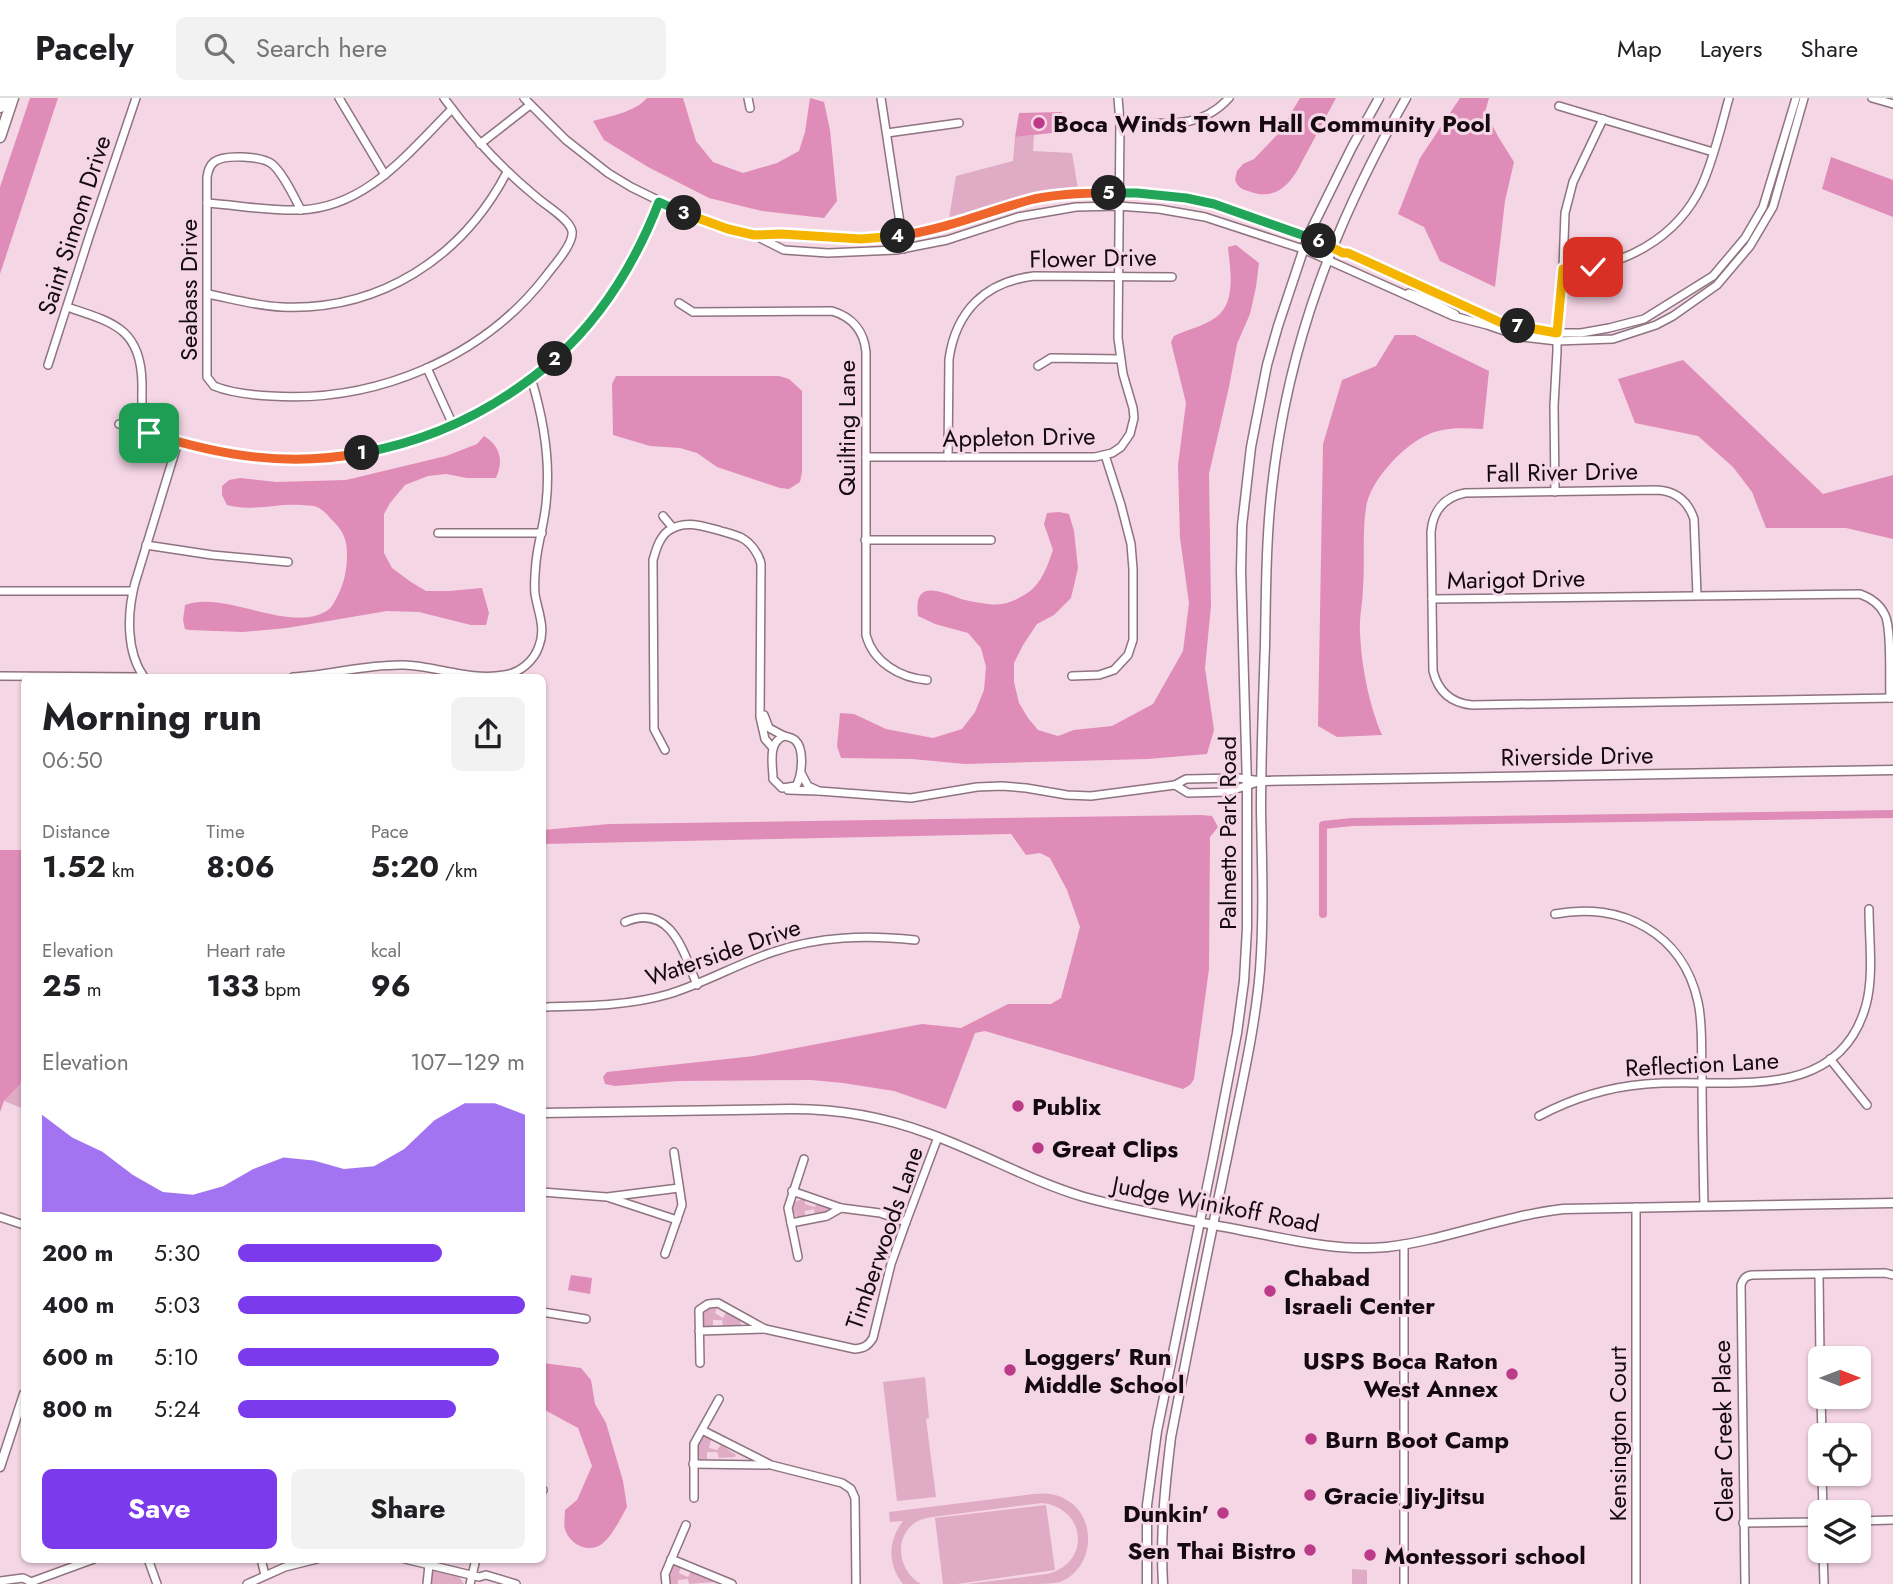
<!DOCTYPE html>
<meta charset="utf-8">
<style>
body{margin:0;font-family:Jost,sans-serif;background:#f2f2f2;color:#202124;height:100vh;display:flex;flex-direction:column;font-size:26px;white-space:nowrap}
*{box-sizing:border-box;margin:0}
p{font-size:23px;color:#757577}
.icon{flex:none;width:38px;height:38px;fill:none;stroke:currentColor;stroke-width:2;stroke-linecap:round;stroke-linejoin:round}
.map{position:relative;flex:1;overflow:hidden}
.side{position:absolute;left:21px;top:576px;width:525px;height:889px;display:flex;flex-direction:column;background:#fff;border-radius:10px;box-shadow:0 2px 5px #0004}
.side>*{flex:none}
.needle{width:46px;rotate:90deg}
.controls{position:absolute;left:1808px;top:1248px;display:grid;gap:14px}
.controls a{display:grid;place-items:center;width:63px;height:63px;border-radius:10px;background:#fff;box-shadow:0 2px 5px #0004;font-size:35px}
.pin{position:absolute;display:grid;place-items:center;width:60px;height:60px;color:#fff;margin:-30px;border-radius:14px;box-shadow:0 4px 10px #0006}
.km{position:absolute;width:35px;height:35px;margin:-18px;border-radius:50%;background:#222;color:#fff;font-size:19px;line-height:35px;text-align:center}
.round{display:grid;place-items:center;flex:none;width:74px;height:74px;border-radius:10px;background:#f2f2f2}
.overview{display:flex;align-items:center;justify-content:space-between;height:119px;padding:0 21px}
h1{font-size:38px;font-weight:700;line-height:52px}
.metrics{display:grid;grid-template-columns:repeat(3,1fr);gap:10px;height:119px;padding:7px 21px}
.metrics div{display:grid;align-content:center}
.metrics b{font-size:30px;font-weight:700}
.metrics small{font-size:19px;font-weight:400}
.metrics p{font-size:19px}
.chart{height:196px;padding:14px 21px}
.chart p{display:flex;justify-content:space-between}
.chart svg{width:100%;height:126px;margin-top:7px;fill:#7c3aed;opacity:.7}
.cta{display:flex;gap:14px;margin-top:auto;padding:14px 21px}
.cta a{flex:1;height:80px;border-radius:10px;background:#7c3aed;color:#fff;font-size:28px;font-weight:700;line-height:80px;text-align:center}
.cta a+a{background:#f2f2f2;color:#202124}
ul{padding:0 21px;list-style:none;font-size:23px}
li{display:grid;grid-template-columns:112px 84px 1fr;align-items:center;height:52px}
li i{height:18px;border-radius:9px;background:#7c3aed}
header{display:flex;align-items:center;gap:42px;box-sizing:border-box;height:98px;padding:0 35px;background:#fff;border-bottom:2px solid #e0e0e0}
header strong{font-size:33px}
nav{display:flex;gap:38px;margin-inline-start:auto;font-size:24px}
.search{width:490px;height:63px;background:#f2f2f2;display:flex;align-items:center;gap:18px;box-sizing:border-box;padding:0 24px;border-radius:10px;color:#757577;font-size:26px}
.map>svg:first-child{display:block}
</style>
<header>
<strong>Pacely</strong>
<div class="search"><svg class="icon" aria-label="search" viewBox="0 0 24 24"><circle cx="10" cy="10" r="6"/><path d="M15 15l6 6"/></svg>Search here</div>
<nav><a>Map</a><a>Layers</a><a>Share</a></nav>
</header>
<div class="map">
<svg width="1893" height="1486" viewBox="0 0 1893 1486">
<rect width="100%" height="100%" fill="#f5d6e5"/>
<g fill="#e0abc5">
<path d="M1034,37L1033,53L1072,55L1078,91L949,120L956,78L1013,63L1015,39Z"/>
<path d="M24,974V1011L4,1003L20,987Z"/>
<path d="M805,1100V1106L815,1109L817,1104L830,1109L829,1114L815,1117L814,1111L805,1113V1119L800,1120L796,1118L792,1111L794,1104Z"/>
<path d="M709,1209L717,1210L715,1215L723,1220L726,1214L740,1222L741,1227L723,1228L722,1222H713V1228L705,1230L702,1226V1216Z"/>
<path d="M925,1279L929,1320L926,1321L936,1399L897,1403L883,1284Z"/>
<path d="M703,1338L711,1342L709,1350L717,1352L721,1347L736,1357L735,1359L719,1360L717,1354H707V1361H698V1346Z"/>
<path d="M1033,1396C1044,1395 1055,1395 1065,1401C1098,1418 1095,1470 1060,1484C1050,1486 1038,1486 1027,1486C1007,1486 987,1486 967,1486L1047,1476C1091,1466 1087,1410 1042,1405L932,1419C927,1420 921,1421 916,1424C892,1440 899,1474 921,1486H903C887,1466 888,1443 903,1423L890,1424L889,1414Z"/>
<path d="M1046,1407L1055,1472L957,1486H943L935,1420Z"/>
<path d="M673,1464L681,1468L679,1475L688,1479L692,1472L716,1484L689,1486L688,1481L678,1482V1486H669L668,1478Z"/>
<path d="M434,1471L458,1477L464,1486H430V1473Z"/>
<path d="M1352,1471L1367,1472V1486H1352Z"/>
</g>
<g fill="#e08cb8">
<path d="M30,0H58L0,176V89Z"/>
<path d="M647,0H683L696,43L713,64L743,75L777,65L799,53L805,34L810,0L824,4L830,32L837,103L824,120L762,113L709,100L648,69L604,42L593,23C611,18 635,14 647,0Z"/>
<path d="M1300,0H1336L1297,73C1285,92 1271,102 1248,93C1241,91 1238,89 1235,82L1237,73L1243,66L1254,61L1279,35Z"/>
<path d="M1460,0H1489L1485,14L1499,40L1514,64L1505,103L1495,189L1440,163L1424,129L1398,116L1420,60Z"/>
<path d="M1062,14L1060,34L1015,39L1019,15Z"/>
<path d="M1831,59L1893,82V119L1822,91Z"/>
<path d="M1236,147L1259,165L1256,189L1250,216L1237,246L1229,289L1209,376L1211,508L1205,570L1214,632L1207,656L1148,661L965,666L912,661L841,660L837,648L840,615L854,616L886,631L933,640L962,631L975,614L984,592L986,569L981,550L968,535L935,526L918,518C913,481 939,493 961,501C969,503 979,505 988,506C1001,508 1013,504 1024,497C1041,488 1047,469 1053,452L1044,426L1047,415L1059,414L1069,416L1074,433L1078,470L1071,500L1054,517L1037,526L1023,547L1014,565V584L1019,605L1028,620L1038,632L1058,638L1074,632L1112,628L1153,606L1183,553L1189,505L1180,440L1178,367L1186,305L1171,244L1174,238C1186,232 1204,228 1215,220C1237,205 1230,172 1228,149Z"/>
<path d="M1395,237H1415L1489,273L1483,331C1464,330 1443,329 1425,338C1402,349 1369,384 1366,410C1362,436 1365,464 1363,490C1363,504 1359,519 1360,533C1361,566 1369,607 1382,637L1337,639L1318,628L1323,346L1342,282L1376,268Z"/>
<path d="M1683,262L1823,396L1893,377V441L1846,430H1766L1752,394L1733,369L1698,338L1635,325L1618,281Z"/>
<path d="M616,278H779L789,281L802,293V374L800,384L789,391L780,390L717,369L697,355L680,350L650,348L613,337L612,286Z"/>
<path d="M484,338C500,348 504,362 496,380H467L446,376L428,378L405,387L390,405L384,416V455L392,470L411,484L426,493H449L482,490L489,515L486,527H471L419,514L387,513L287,530L243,534L189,532L185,531L183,522L185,507C226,492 291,537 328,512C332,509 335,503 337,499C344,486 347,472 347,457C347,443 344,434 334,424C329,419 324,412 317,409C313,407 307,408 302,407C277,405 251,414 227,407L222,397V388L229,382L240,380L276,384L346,382L446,358L477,346Z"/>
<path d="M1201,717L1212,718L1218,729L1210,739L1209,871L1194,981L1190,987L1183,991L985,933L975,935L946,1011L894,993L843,985L811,982L678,983L615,988L605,986L603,979L607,974L754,958L922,926L961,930L1008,906H1051L1061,900L1080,829L1067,792L1050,760L1040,755L1026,757L1011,736L542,746L543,732L609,726Z"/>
<path d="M0,752H24V974L20,987L4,1003L0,1014Z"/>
<path d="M571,1177L592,1180L590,1196L568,1192Z"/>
<path d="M543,1265L581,1270L591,1282L595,1306L606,1325L623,1383L627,1409C620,1421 613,1437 602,1446C590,1455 572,1448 566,1434C563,1428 565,1419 565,1412L577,1402L592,1368L578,1330L543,1311Z"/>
</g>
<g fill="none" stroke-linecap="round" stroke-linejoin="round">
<path stroke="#e08cb8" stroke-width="8" d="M1323,816V727L1352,724L1893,716"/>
<g stroke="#8e7380" stroke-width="10">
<g id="minor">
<path d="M339,0L385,77"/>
<path d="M524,0L566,42L608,75L631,89L684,115L728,131L754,137L784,152L828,155L896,152L947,142L1018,119L1076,109L1118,108L1159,111L1205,119L1303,151L1453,218L1487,227L1522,239L1557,243L1613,241L1656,227L1673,218L1717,187L1750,148L1773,109L1804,0"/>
<path d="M748,0L750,10"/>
<path d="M881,0L904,151"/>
<path d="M1872,0L1893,6"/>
<path d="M1559,8L1713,54"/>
<path d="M1120,24C1162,24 1198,34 1229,0"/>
<path d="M887,35L959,25"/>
<path d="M480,46L530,7"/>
<path d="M207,105C237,107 268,113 299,112C366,110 408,55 452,11"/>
<path d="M301,112C294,99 283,75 272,66C262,58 224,56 214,64C209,68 208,73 207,79V279L214,288C231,295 252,297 271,298C374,305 482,261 546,178C554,167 574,146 572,133C569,120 543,106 534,97C500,69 470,36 444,0"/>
<path d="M755,137L781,136L828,140L861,141L902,138L958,124L1036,101L1088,95H1137L1186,100L1214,106L1308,138L1343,155H1348L1504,226L1557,235H1581L1609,230L1644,221L1713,178L1745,140L1763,109L1796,0"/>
<path d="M1563,171C1621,171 1677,141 1702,87C1714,60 1721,29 1729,0"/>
<path d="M1409,195L1427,201L1455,216"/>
<path d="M208,196C233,201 257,208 282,209C380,213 462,160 507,74"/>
<path d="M679,205L693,214L832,213C852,219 864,233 866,254V537C873,564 900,580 927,582"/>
<path d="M67,209C112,224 141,230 142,285C142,302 141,318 146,334"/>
<path d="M48,267L90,136L136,0"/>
<path d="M1038,268L1051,260L1120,261"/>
<path d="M427,270L453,327"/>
<path d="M119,326C170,340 220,359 274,361C415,368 550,296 625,176C639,153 649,129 659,104"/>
<path d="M866,359H1095L1112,355L1121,349L1130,336L1134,320L1133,310L1123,276L1118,240L1120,24L1118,0"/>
<path d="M948,359L949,261C956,213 985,184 1034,178L1172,179"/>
<path d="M1555,394L1554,308L1557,253V235L1563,171L1565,115L1573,84L1603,21"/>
<path d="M663,418L673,430"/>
<path d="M438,435H542"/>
<path d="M865,442H991"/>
<path d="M146,447L212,457L288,464"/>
<path d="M0,493H132"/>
<path d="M1697,497L1694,421C1688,403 1676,393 1657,392L1465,395C1444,399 1433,413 1431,434L1433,573C1438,593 1451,605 1472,607L1893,600"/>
<path d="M1432,501L1860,496C1871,500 1880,506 1885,517C1892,531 1889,582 1890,600"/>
<path d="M0,578L142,579"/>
<path d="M1072,578L1099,577L1114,572L1128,557L1133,542V471L1131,446L1121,407L1105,357"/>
<path d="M144,579C126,554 127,515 135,485L178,344"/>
<path d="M293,579C330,577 366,566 404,567C436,568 471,583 504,577C520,575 534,563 539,548C546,530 538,514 535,496C534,485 535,475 536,464C538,445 544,426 546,406C551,363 544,322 531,280"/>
<path d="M764,617L769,630L784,638"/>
<path d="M784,638C789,639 791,639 795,642C805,651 802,678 796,688L782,690L773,681C773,666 767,645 784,638Z"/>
<path d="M665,652L654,631L653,462C656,452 659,440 668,433C684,421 703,428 721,433C728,435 736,437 742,440C751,445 759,456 761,466L760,619L765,641L773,650"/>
<path d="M801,675L808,688L819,693L911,700L977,689L1002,688L1026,690L1067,697L1091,698L1175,687L1186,681L1238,680L1262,683"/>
<path d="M1175,687L1188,695L1227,694L1261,683"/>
<path d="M788,692L818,693"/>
<path d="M1555,816C1621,803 1683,835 1698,904C1703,926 1701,951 1702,974C1702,1019 1703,1063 1704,1108"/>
<path d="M625,824C671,804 684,855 697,887"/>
<path d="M542,909C585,908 628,908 669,896C705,885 737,866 773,854C820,838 866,837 915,842"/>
<path d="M1830,961L1867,1007"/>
<path d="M1539,1018C1573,1000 1608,989 1646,986C1725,979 1838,1009 1866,907C1874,877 1869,842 1869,811"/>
<path d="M792,1093L841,1110L880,1115L906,1124"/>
<path d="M542,1094L607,1099L679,1090"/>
<path d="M610,1100L677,1122"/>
<path d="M1636,1109V1486"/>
<path d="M0,1119L24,1127"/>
<path d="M791,1125L827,1118L841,1110"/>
<path d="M665,1156L682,1107L674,1054"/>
<path d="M798,1159L788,1110L804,1061"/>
<path d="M1819,1177L1820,1260"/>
<path d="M542,1214L586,1221"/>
<path d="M765,1231L855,1251C864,1250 868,1248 873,1240L891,1166L906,1124L938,1039"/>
<path d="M699,1233L765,1231L718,1205L708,1206L699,1212L700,1265"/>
<path d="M1821,1298L1822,1337"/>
<path d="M702,1332L771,1367L842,1385L851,1391L855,1400L856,1486"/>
<path d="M693,1366L767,1367"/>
<path d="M1822,1376L1823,1414"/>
<path d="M542,1392H543"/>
<path d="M694,1400V1346L719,1301"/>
<path d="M1858,1423L1893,1422"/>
<path d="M1743,1425L1820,1424"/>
<path d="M1823,1452L1824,1486"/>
<path d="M148,1461L157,1486"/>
<path d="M261,1461L265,1477"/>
<path d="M405,1461L479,1479L486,1477L516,1486"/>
<path d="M671,1461L732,1486"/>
<path d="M0,1483L23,1480L31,1484L94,1461"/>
<path d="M247,1486L285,1469L317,1461"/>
<path d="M427,1486L429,1467"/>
<path d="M470,1486L476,1461"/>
<path d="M666,1486L665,1476L686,1427"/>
<path d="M1404,1486V1146"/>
<path d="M1745,1486L1741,1187C1743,1181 1745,1178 1752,1177L1885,1175L1893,1177"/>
</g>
</g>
<g stroke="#8e7380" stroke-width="11">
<g id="tertiary">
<path d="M1262,683L1893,672"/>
<path d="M542,1015L792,1011C838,1011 884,1019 927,1035C981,1054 1030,1083 1084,1099C1135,1113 1188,1122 1240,1132C1288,1141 1337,1154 1387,1149C1446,1142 1502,1118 1563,1111L1893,1105"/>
<path d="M0,1369L24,1296"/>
<path d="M1147,1486V1407L1157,1333L1213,1060L1237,935L1244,883L1247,830V689L1241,473L1242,428L1251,349L1267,267L1278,228L1308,138L1352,49L1379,0"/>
<path d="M1163,1486C1160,1437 1165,1388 1171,1339C1189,1245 1208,1150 1228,1055C1240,994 1255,933 1260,872C1264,819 1262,766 1261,713C1261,658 1263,602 1265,547C1266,494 1266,441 1272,389C1288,245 1335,125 1406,0"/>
</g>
</g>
<g stroke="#8e7380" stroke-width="13">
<g id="secondary">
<path d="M0,9L3,0"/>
<path d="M0,39L13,0"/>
</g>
</g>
<use href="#minor" stroke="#fff" stroke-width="7"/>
<use href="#tertiary" stroke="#fff" stroke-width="8"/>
<use href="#secondary" stroke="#fff" stroke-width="10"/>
</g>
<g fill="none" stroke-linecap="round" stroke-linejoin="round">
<g stroke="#fff" stroke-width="14">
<path id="split-1" d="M149,335C221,358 287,369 362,355"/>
</g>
<g stroke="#fff" stroke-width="14">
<path id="split-2" d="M362,355C434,342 500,309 555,261"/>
</g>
<g stroke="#fff" stroke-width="14">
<path id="split-3" d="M555,261C603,218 636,163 659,104L684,115"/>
</g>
<g stroke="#fff" stroke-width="14">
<path id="split-4" d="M684,115L728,131L754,137L781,136L861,141L898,138"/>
</g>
<g stroke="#fff" stroke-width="14">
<path id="split-5" d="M898,138C944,132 988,113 1034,101C1057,96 1086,95 1109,95"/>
</g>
<g stroke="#fff" stroke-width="14">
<path id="split-6" d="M1109,95H1137L1186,100L1214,106L1319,143"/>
</g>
<g stroke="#fff" stroke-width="14">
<path id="split-7" d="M1319,143L1343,155H1348L1504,226L1518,228"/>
</g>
<g stroke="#fff" stroke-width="14">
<path id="split-8" d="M1518,228L1557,235L1563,171L1593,169"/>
</g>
<use href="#split-1" stroke="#f0652b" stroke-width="9"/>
<use href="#split-2" stroke="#22a559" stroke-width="9"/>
<use href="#split-3" stroke="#22a559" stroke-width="9"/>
<use href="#split-4" stroke="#f5b400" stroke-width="9"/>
<use href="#split-5" stroke="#f0652b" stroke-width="9"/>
<use href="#split-6" stroke="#22a559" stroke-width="9"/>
<use href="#split-7" stroke="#f5b400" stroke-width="9"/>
<use href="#split-8" stroke="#f5b400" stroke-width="9"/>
</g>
<g fill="#bb3b88" stroke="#f5d6e5" stroke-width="2.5">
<circle cx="1039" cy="25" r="7"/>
<circle cx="1018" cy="1008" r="7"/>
<circle cx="1038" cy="1050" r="7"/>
<circle cx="1270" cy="1193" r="7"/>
<circle cx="1010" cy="1272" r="7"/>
<circle cx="1512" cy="1276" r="7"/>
<circle cx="1311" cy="1341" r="7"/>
<circle cx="1310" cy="1397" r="7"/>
<circle cx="1223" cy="1415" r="7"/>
<circle cx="1310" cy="1452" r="7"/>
<circle cx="1370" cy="1457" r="7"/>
</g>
<g text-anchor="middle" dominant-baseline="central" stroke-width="6" stroke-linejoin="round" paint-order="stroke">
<g font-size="24" font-weight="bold" fill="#140a0f" stroke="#f5d6e5" text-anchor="start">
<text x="1053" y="25">Boca Winds Town Hall Community Pool</text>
<text x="1032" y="1008">Publix</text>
<text x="1052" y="1050">Great Clips</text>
<text x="1284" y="1179">Chabad<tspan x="1284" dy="28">Israeli Center</tspan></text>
<text x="1024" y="1258">Loggers' Run<tspan x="1024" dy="28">Middle School</tspan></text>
<text x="1498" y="1262" text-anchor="end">USPS Boca Raton<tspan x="1498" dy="28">West Annex</tspan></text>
<text x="1325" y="1341">Burn Boot Camp</text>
<text x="1324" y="1397">Gracie Jiy-Jitsu</text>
<text x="1209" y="1415" text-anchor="end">Dunkin'</text>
<text x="1296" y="1452" text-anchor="end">Sen Thai Bistro</text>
<text x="1384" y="1457">Montessori school</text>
</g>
<g font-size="24" fill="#140a0f" stroke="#f5d6e5">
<text transform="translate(74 127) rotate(-72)">Saint Simom Drive</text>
<text transform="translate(1093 160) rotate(-1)">Flower Drive</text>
<text transform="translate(188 192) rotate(-90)">Seabass Drive</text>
<text transform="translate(846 330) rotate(-90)">Quilting Lane</text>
<text transform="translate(1019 339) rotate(-1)">Appleton Drive</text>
<text transform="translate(1562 374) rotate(-1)">Fall River Drive</text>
<text transform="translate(1516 481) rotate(-1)">Marigot Drive</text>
<text transform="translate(1577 658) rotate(-1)">Riverside Drive</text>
<text transform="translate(1227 735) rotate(-90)">Palmetto Park Road</text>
<text transform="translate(723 854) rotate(-19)">Waterside Drive</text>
<text transform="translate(1702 966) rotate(-3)">Reflection Lane</text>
<text transform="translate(1216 1106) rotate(11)">Judge Winikoff Road</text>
<text transform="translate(884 1140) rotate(-71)">Timberwoods Lane</text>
<text transform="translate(1723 1333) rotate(-91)">Clear Creek Place</text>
<text transform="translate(1617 1336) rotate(-90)">Kensington Court</text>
</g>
</g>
</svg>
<div class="controls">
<a><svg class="needle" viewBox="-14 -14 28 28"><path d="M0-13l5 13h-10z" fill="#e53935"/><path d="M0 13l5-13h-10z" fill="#757577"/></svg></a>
<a><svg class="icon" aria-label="locate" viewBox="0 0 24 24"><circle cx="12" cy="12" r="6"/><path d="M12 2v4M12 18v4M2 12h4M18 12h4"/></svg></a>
<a><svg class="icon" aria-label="layers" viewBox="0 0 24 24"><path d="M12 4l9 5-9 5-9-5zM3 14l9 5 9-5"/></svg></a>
</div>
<div class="pin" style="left:149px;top:335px;background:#1e9e55"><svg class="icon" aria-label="arrive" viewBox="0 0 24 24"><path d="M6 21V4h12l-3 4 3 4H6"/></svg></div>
<div class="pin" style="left:1593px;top:169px;background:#d93025"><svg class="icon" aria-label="check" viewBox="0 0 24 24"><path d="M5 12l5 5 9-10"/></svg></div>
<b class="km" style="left:362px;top:355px">1</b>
<b class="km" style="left:555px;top:261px">2</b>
<b class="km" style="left:684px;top:115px">3</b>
<b class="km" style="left:898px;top:138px">4</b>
<b class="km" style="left:1109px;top:95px">5</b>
<b class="km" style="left:1319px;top:143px">6</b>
<b class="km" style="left:1518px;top:228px">7</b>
<section class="side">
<div class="overview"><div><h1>Morning run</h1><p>06:50</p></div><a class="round"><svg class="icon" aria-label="share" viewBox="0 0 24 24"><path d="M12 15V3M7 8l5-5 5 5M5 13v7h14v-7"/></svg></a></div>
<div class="metrics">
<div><p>Distance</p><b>1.52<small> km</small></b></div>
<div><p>Time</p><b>8:06</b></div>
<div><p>Pace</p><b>5:20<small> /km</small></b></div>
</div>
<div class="metrics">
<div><p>Elevation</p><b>25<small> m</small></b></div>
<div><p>Heart rate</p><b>133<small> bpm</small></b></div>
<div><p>kcal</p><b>96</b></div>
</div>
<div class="chart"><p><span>Elevation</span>107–129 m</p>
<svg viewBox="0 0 160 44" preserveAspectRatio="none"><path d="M0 44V10L10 18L20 23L30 31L40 37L50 38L60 35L70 29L80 25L90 26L100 29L110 28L120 22L130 12L140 6L150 6L160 10V44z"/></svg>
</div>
<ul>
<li><b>200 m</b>5:30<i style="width:71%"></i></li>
<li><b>400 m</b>5:03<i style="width:100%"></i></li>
<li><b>600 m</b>5:10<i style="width:91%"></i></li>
<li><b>800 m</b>5:24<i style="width:76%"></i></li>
</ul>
<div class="cta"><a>Save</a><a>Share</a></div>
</section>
</div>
